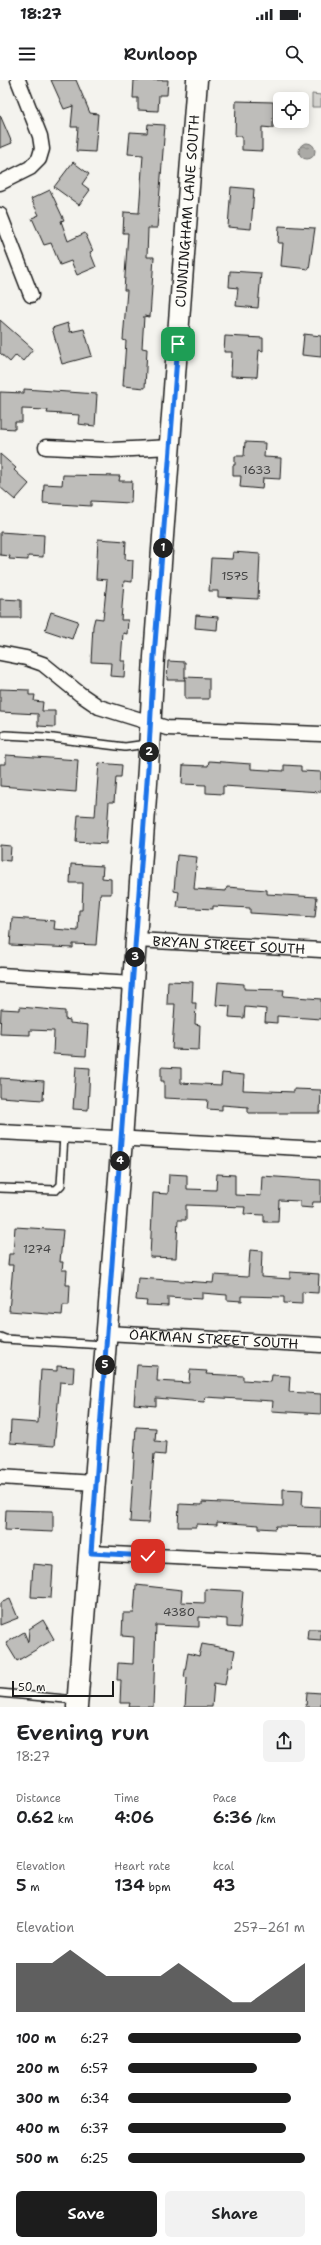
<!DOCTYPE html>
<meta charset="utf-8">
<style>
body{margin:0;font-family:"Shantell Sans",sans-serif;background:#f2f2f2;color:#202124;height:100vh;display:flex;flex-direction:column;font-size:15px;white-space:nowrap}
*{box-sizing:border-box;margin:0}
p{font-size:13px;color:#757577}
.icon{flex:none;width:22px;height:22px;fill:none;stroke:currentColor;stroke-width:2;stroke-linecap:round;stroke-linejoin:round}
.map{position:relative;height:1627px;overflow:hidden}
.panel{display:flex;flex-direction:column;background:#fff;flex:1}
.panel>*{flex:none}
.tools{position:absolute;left:273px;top:12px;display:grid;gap:8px}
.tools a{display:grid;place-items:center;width:36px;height:36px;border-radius:6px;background:#fff;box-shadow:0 2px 10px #0003;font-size:20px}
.scale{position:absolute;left:12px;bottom:10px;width:102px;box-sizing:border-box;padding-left:4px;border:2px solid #1c1c1c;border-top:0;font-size:11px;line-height:14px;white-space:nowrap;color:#1c1c1c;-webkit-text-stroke:3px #fdfcf7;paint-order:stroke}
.pin{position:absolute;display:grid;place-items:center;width:34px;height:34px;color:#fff;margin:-17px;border-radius:8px;box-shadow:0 2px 6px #0006}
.km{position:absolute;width:20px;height:20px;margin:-10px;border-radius:50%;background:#222;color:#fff;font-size:11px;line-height:20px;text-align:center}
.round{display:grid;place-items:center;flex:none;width:42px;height:42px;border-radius:6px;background:#f2f2f2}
.head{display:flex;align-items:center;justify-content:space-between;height:68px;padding:0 16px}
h1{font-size:22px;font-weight:600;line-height:30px}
.stats{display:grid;grid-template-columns:repeat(3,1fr);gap:6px;height:68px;padding:4px 16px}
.stats div{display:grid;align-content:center}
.stats b{font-size:17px;font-weight:600}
.stats small{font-size:11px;font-weight:400}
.stats p{font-size:11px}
.chart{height:112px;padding:8px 16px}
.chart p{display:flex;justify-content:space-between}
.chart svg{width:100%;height:72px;margin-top:4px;fill:#1c1c1c;opacity:.7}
.primary-button{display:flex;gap:8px;margin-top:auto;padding:8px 16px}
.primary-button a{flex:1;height:46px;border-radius:6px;background:#1c1c1c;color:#fff;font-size:16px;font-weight:600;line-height:46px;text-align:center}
.primary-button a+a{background:#f2f2f2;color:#202124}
ul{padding:0 16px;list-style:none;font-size:13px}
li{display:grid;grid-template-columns:64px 48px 1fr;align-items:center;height:30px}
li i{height:10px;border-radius:5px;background:#1c1c1c}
.status{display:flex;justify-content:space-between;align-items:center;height:28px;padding:0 20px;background:#fff;direction:ltr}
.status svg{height:11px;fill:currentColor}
header{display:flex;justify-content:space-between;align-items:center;height:52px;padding:0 16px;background:#fff;font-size:18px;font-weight:600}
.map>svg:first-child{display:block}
</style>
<div class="status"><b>18:27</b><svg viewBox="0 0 49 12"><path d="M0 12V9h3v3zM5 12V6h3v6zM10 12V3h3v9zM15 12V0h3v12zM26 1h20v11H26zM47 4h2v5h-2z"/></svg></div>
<header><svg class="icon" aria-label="menu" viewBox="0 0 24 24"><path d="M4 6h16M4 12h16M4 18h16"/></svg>Runloop<svg class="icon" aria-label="search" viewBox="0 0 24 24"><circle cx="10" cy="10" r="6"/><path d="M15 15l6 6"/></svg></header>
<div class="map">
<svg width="321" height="1627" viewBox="0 0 321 1627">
<defs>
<pattern id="water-ripples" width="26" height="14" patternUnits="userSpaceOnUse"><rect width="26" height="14" fill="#abaaa6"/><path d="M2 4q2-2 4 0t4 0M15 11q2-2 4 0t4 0" fill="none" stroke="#8a8a86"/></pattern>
</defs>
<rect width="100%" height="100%" fill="#f4f3ee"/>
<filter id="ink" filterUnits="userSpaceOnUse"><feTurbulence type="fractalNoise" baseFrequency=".025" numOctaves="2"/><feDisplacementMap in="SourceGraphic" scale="8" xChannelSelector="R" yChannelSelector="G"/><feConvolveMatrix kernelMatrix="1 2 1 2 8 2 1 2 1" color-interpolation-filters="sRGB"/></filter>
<g filter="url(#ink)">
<path fill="#d4d3cf" stroke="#787876" d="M312,14L321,15V27H312Z"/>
<circle fill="url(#water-ripples)" stroke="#72716f" cx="307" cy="71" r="8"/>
<g fill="#bebdba" stroke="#1c1c1c">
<path d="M51,0H76L90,33L98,34L95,72L76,71L78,47H71L73,26L64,29Z"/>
<path d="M134,0H168L167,15H159L158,31L138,30V18H133Z"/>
<path d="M236,21L273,22V48L262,47V71L242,70V56H235Z"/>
<path d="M0,35L12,63L0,68Z"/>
<path d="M148,44L165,45L157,148H148L147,177H154L150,237L144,236L142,268L147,269L145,308L123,306L126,261L123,260L127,210H124L128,153H123L124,132L139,133L143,75L128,74L130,52L147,53Z"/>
<path d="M73,82L89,94L82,104L90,110L79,125L54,107Z"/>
<path d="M231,107L254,109L251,149L228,147Z"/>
<path d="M50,110L64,140L61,141L68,161L85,153L93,171L90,172L96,187L77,195L71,181L60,185L51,163L44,165L32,138L39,135L31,119Z"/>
<path d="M279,146L315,148L309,189L281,186L283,163H278Z"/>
<path d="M230,191L261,193L258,228L236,226L238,208L229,207Z"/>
<path d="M0,240L33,269L23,281L16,275L10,282L0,273Z"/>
<path d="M68,243L70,252L84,249L92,276L62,284L52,248Z"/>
<path d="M304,254L321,256V277L302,275Z"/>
<path d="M225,256L263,258V271L259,270L257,297L231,296L232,272H224Z"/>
<path d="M24,309L97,314L95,346L78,344L79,335L47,333L48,330L22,329V342H15V349L0,348V312L24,313Z"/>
<path d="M245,362L265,363L264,377L281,378L280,399L263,398L262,409L240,407L241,396H233V385H235V376H244Z"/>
<path d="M0,374L16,388L14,390L29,404L15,420L0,407Z"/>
<path d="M63,395L120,396L119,401H132L131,423L91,421V426L43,423L44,404L62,405Z"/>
<path d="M0,452L44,455L43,477L28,476V480L9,479L10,476L0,475Z"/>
<path d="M98,459L126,461L125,479L133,480L132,502L124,501L121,540H128L127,554L123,553L121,581H125L124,597L110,596L111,583L91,582L93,546L95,538L103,539L107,500L96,499Z"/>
<path d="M233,472L260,474L258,519L218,517V511H209L211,478L232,479Z"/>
<path d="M0,519L21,520V538H0Z"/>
<path d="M51,532L78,541L72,559L45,550Z"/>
<path d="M196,535L218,537L217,550L195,548Z"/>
<path d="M168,581L185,582V600H167Z"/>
<path d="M185,597L209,598V619H185Z"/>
<path d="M0,609L29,610V615H35L34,621L43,622L42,631H55V647L38,646V634L0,632Z"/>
<path d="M6,675L78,680L76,712L0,706V684H6Z"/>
<path d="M209,681L251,684V689L284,691V685L301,686V691L321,692V712L223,706V714L206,713V705L182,704L183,685L208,686Z"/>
<path d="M99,683L122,685L121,697H116L114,722H109L106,764L76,762L78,735L95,736Z"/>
<path d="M0,765L11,766L10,781L0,780Z"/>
<path d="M177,775L197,777L194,809L226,811L227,807L267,810V814L317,817L315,837L250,833V828L213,826V829L177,827L179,812L174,811Z"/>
<path d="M71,784L103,786L102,798L111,799V814H100L96,865L73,864V868L10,865L12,838L55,841L54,849L78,851L79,830H82L83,803H70Z"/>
<path d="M168,901L193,902L192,923H196L195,944L200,945L199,970L172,969L175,924H167Z"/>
<path d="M218,902L244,904V909L284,910L283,916L321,919V939L277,936V943L265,942L266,929L245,927L244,938L229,937L230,926L216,925Z"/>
<path d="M20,927L65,931V939L70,940V943L88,945L86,976L53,974L54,951L30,950V955L0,954L1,929L20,930Z"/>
<path d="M76,987L90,988L88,1030L73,1029Z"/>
<path d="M161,987L181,988V1003L221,1005L222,993L244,995L243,1010L294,1012V1009L321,1010L320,1033H248V1027L222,1025V1030L207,1029L208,1020L164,1018V1001H161Z"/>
<path d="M0,998L44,1001L43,1020L0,1017Z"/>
<path d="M169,1094L187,1095V1109L216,1110L217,1094L235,1095V1115L261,1116L262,1096L321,1100V1122H313L312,1128L300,1127V1121L279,1120L278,1142H264V1135L244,1134L245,1127L186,1125V1140H178L176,1178L150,1177L153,1113L168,1114Z"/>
<path d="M15,1147L63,1150L60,1182H63L62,1190H67L66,1205H70L69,1225H63L62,1235L9,1231L13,1185H8L9,1174H13Z"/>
<path d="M250,1170L262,1171L261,1197L290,1199V1192L319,1194L318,1213L302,1212V1224L284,1223V1217L242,1216V1221L227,1220V1215L202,1213V1219L168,1217V1226L146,1225L147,1221L136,1220L138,1198L213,1203L214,1195L248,1197Z"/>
<path d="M137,1285L158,1286L157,1301L189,1303L190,1290L207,1291L206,1294L243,1296V1300L271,1302L272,1295L290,1296L289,1312L321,1314V1334L272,1331L273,1321L205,1317L204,1322L156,1318V1326L134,1324Z"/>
<path d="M57,1286L74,1287L73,1303L60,1302L54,1366L10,1363L11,1341L38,1343L41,1290L57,1291Z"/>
<path d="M136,1347L156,1348L155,1361L166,1362L165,1375L154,1374L149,1443L130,1442Z"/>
<path d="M283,1409L303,1410L302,1426L321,1427V1447L276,1446L275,1449L259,1448V1445L217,1442V1445L196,1444V1447H178L179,1424L202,1425V1422L283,1426Z"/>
<path d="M6,1430L53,1431V1452L5,1450Z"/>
<path d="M33,1484L53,1486L51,1518L31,1517Z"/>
<path d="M136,1505L182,1510L181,1522L205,1523V1509L243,1511L240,1548L227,1547V1539L199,1537V1547L156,1545L153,1627H129L130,1623H120L121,1600H117L118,1583L133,1584L134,1557L122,1556L123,1533H134Z"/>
<path d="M10,1519L18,1538L0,1545V1523Z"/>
<path d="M43,1540L54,1559L17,1581L6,1563L24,1552L28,1562L29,1549Z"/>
<path d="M308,1549H321V1560L307,1559Z"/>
<path d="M202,1564L235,1570L232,1587H228L225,1605L214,1603L212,1627H185L187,1598L184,1597L188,1573L199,1576Z"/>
<path d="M307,1612L321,1613V1627H306Z"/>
</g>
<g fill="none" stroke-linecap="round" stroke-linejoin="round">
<g stroke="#1c1c1c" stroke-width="10">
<g id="lane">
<path d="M5,655L45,657L125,667L147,664"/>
<path d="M0,1108L56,1110L61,1105L64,1056"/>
<path d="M0,1257L5,1259L104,1265"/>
<path d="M0,1613L76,1620"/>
</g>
</g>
<g stroke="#1c1c1c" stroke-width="17">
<g id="street">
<path d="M0,103L30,88L39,79L42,69L40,56L18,0"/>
<path d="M0,135L31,215"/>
<path d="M46,367L112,370L171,367"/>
<path d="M0,573L26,578L43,584L80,614L99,627L167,648L321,654"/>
<path id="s1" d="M136,860L321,870"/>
<path d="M0,895L133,903"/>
<path d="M0,1052L321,1069"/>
<path id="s2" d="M107,1253L321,1265"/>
<path d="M0,1397L95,1403"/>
<path d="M91,1473L321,1484"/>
</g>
</g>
<g stroke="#1c1c1c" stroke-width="23">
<g id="secondary">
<path id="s3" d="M77,1627L122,1060L148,688L154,577L197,0"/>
</g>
</g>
<use href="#lane" stroke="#fdfcf7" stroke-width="7"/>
<use href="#street" stroke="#fdfcf7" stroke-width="14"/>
<use href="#secondary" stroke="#fdfcf7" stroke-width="20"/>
</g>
</g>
<g fill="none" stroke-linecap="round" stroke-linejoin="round" filter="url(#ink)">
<g stroke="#fff" stroke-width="8">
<path id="route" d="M148,1476L91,1473L148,688L154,577L178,264"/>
</g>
<use href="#route" stroke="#1a73e8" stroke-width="5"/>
</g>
<g text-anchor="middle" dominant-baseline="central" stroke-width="3.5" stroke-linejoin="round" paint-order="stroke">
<g font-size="12" fill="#444">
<text x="257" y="390">1633</text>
<text x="235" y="496">1575</text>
<text x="37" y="1169">1274</text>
<text x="179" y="1532">4380</text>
</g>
<g font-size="14" fill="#1c1c1c" stroke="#fdfcf7">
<text stroke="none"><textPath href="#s3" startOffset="1500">CUNNINGHAM LANE SOUTH</textPath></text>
<text stroke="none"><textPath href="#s1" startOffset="93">BRYAN STREET SOUTH</textPath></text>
<text stroke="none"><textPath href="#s2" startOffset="107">OAKMAN STREET SOUTH</textPath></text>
</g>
</g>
</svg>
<div class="tools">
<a><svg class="icon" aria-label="locate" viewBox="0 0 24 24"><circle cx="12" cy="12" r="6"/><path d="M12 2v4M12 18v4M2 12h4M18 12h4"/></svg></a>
</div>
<div class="scale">50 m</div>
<div class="pin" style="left:178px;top:264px;background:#1e9e55"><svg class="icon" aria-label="arrive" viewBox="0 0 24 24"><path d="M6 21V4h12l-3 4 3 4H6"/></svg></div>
<div class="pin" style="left:148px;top:1476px;background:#d93025"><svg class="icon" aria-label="check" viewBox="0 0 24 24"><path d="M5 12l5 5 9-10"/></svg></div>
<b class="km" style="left:163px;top:468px">1</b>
<b class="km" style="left:149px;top:672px">2</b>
<b class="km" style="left:135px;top:877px">3</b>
<b class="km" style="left:120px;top:1081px">4</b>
<b class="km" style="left:105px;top:1285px">5</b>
</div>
<section class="panel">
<div class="head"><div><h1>Evening run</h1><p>18:27</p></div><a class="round"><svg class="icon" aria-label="share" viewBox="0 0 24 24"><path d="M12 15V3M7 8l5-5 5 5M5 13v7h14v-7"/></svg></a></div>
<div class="stats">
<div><p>Distance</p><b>0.62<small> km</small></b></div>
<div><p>Time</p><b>4:06</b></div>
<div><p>Pace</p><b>6:36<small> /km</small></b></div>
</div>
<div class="stats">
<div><p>Elevation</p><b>5<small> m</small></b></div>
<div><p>Heart rate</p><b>134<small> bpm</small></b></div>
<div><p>kcal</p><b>43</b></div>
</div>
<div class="chart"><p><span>Elevation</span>257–261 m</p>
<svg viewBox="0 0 160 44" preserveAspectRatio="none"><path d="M0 44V14L10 14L20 14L30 6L40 14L50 22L60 22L70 22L80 22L90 14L100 22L110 30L120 38L130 38L140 30L150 22L160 14V44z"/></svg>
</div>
<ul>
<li><b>100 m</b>6:27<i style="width:98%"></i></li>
<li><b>200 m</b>6:57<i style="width:73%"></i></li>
<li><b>300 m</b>6:34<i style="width:92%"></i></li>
<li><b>400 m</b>6:37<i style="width:89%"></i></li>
<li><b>500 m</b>6:25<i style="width:100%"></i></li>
</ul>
<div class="primary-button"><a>Save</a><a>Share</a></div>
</section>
